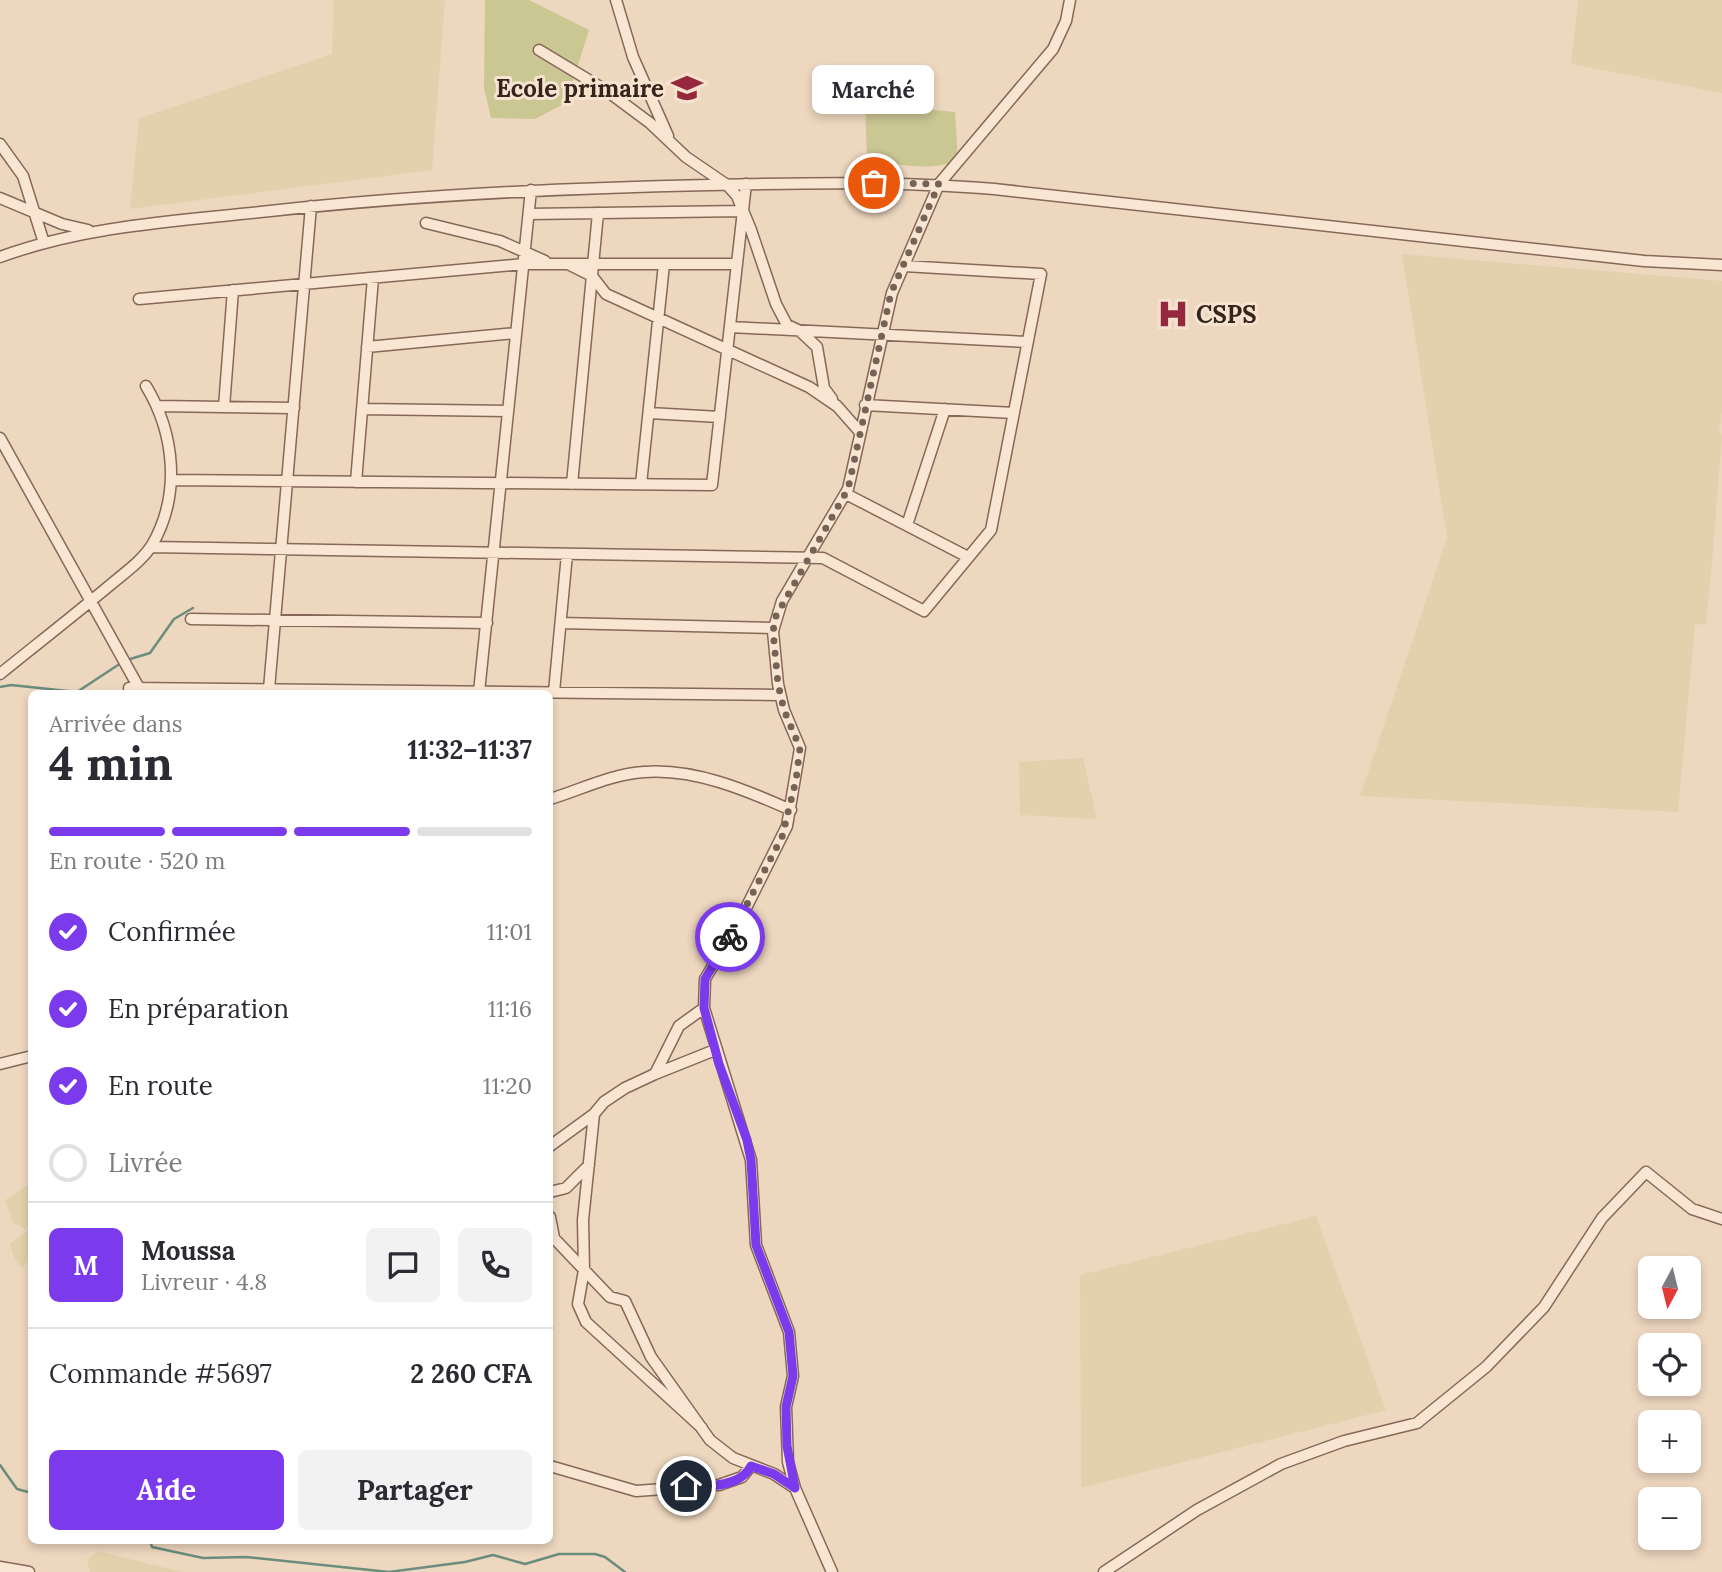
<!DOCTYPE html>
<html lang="fr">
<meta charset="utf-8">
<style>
body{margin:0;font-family:Lora,serif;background:#f2f2f3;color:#2b2b33;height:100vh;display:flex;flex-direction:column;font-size:26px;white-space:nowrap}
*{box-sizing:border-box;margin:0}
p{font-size:23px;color:#7c7c81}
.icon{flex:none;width:38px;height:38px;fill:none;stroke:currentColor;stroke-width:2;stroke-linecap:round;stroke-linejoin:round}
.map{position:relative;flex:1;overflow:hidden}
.side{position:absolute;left:28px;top:690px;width:525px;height:854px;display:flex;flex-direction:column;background:#fff;border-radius:10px;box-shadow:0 4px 10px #0003}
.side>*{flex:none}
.needle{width:46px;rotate:187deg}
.fabs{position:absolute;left:1638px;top:1256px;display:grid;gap:14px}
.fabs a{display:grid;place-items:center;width:63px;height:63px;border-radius:10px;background:#fff;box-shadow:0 4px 10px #0003;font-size:35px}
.pin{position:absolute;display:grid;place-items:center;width:60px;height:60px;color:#fff;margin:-30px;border:4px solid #fff;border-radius:50%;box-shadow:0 2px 7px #0007}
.courier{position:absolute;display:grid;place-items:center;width:70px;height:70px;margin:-35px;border:5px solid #7c3aed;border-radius:50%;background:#fff;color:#222;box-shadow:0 2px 9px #0007}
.bubble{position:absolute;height:49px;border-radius:10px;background:#fff;box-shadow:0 4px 10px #0003;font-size:23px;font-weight:700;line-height:49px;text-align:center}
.overview em{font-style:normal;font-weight:700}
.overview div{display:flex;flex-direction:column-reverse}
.overview{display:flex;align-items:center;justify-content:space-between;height:119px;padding:0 21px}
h1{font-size:46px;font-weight:700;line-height:52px}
.bar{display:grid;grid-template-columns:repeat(4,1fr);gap:10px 7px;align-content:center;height:84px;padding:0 21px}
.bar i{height:9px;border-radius:5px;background:#e1e1e2}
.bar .current{background:#7c3aed}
.bar p{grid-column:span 4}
.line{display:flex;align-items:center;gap:18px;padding:0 21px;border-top:2px solid #e1e1e2}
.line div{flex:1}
.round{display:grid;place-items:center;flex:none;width:74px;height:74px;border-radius:10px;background:#f2f2f3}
ol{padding:0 21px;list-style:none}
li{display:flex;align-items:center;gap:21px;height:77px}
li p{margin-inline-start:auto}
li .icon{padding:7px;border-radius:50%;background:#7c3aed;color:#fff;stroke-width:4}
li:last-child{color:#7c7c81}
li i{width:38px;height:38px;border:4px solid #e1e1e2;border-radius:50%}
.cta{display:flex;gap:14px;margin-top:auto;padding:14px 21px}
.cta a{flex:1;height:80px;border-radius:10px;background:#7c3aed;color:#fff;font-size:28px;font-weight:700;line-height:80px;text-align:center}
.cta a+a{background:#f2f2f3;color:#2b2b33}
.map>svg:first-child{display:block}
.farmland{fill:#e3d0ad}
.green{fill:#cbc793}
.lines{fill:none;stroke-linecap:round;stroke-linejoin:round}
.stream{stroke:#6a8d7e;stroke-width:2.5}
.minor-casing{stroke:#866858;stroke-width:13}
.minor{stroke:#f9e6d2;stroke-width:10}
.done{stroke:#766355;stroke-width:7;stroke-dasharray:0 12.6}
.route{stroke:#7c3aed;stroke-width:9}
.labels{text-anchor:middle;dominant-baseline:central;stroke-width:6;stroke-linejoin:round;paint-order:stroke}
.poi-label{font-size:24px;font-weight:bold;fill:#36241c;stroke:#f5e3cf;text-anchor:end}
</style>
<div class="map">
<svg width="1722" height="1572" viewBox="0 0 1722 1572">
<rect width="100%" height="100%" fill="#eed7bf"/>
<path class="farmland" d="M334 0H445L432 170 130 209 139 118 332 54Z
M1578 0H1722V93L1571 64Z
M1402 254 1722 281V411L1719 431 1722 435 1712 562 1706 625 1695 624 1678 812 1360 796 1447 538Z
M1083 758 1097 819 1020 815 1019 762Z
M31 1183V1223L25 1229 13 1223 5 1200Z
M1316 1216 1386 1410 1081 1488 1080 1275Z
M31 1228V1257L22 1268 14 1258 10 1243Z
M98 1551 182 1572H90L87 1560Z"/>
<path class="green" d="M485 0H529L589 30 566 103 535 119 491 118 484 88Z
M865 103 955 112 958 161C928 171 897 166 867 157Z"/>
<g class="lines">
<path class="stream" d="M127 660 150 653 174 619 193 608
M0 687 11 685 77 692 121 663
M0 1465 17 1489 32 1493
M150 1540 152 1547 203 1558 246 1557 389 1572 465 1562 493 1555 525 1564 559 1554H595L605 1557 625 1572"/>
<defs>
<path id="minor" d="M616 0 633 57 668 136
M539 50 607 91 650 123 686 157 727 185 737 196 751 230 776 304 787 325 800 331 817 347 824 388 832 399
M0 144 23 176 44 243
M0 198 62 224 88 230
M529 214 743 211
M426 223 500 241 545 261
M0 257C87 225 179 221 270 211 417 195 562 188 709 185 804 183 899 181 994 189L1644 261 1722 265
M570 265 592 276 606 294 809 387 837 406 859 431
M139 299 524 264H737
M730 327 1027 342
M367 347 516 333
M865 405 1014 413
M158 406 294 408
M224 407 233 290
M362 409 508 411
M649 413 720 417
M0 438 139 688
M171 480 712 485 746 184
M356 482 373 278
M572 484 598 213
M641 484 664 264
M846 494 968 557
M907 525 945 409
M151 547 823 558 924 611 991 530 1041 274 904 266
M191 619 487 623
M561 623 774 628
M0 674C36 645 73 616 109 586 123 574 142 561 152 545 181 495 175 434 146 386
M129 688 780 695
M269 689 311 206
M479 692 531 190
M554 692 567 554
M550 799C580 790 611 774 644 772 694 768 746 790 791 810
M0 1064 32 1056
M655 1074 715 1050
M550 1146 594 1114
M550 1192 566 1188 589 1165
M550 1217 554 1238
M550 1234 610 1297 625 1301 651 1357 710 1440 733 1458 774 1474 795 1488
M702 1428 586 1322 578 1304 584 1270 583 1220 594 1114 604 1102 625 1088 655 1074 679 1026 704 1008
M550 1466 636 1491 719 1485 742 1477 751 1466
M0 1567 29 1572
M832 1572 795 1488 788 1462 786 1407 793 1376 789 1332 756 1245 751 1160 704 1008 705 979 739 922 787 826 800 748 784 710 778 684 773 631 782 601 848 489 892 293 939 184 1053 49 1066 21 1070 0
M1104 1572 1197 1510 1281 1464 1344 1441 1417 1423 1486 1367 1544 1307 1602 1218 1646 1172 1692 1209 1722 1219"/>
</defs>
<use href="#minor" class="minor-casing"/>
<use href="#minor" class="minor"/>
</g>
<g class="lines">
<path class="done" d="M730 937 782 837 796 780 800 748 784 710 778 684 773 631 776 616 848 489 891 293 939 184 874 183"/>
<path class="route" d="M686 1486C707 1487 741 1487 751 1466L774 1474 795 1488 787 1446 786 1407 793 1376 789 1332 756 1245 751 1160 747 1140 719 1064 704 1008 705 979 730 937"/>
</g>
<defs>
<symbol id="school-bare" viewBox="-9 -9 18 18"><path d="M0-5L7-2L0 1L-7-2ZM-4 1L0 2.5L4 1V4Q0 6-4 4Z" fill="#95283d" stroke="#f5e3cf" stroke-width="2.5" paint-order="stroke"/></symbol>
<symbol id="hospital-bare" viewBox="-9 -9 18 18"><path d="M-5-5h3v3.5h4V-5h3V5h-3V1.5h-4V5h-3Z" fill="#95283d" stroke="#f5e3cf" stroke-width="2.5" paint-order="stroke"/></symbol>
</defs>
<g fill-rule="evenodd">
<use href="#school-bare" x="665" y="66" width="44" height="44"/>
<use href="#hospital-bare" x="1151" y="292" width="44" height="44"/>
</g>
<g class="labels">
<g class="poi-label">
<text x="664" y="88">Ecole primaire</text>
<text x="1196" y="314" text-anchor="start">CSPS</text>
</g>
</g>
</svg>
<div class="fabs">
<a><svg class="needle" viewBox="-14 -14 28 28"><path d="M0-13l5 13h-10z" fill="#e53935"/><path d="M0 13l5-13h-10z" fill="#7c7c81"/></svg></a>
<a><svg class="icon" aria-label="locate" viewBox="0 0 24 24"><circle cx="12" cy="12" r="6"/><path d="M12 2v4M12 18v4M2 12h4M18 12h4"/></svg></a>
<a>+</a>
<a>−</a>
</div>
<div class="pin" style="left:874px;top:183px;background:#ea580c"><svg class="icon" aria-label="bag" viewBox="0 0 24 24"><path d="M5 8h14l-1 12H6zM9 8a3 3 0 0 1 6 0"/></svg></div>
<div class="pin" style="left:686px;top:1486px;background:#1f2937"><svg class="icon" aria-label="home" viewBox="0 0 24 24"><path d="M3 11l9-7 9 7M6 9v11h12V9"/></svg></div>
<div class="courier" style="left:730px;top:937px"><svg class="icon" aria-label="bike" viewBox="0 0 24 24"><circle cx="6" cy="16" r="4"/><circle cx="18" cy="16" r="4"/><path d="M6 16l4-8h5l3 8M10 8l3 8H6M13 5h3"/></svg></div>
<div class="bubble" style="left:812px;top:65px;width:122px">Marché</div>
<section class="side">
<div class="overview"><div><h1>4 min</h1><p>Arrivée dans</p></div><em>11:32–11:37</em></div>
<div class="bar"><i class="current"></i><i class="current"></i><i class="current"></i><i></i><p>En route · 520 m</p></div>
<ol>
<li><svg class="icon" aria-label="check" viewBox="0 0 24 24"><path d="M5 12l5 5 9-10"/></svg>Confirmée<p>11:01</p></li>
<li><svg class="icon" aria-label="check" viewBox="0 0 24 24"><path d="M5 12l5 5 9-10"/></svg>En préparation<p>11:16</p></li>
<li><svg class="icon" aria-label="check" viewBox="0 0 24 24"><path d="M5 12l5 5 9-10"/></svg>En route<p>11:20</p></li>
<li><i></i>Livrée</li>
</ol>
<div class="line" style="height:126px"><b class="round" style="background:#7c3aed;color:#fff">M</b><div><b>Moussa</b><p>Livreur · 4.8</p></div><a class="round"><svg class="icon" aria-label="chat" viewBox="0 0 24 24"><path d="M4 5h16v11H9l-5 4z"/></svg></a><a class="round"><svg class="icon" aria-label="phone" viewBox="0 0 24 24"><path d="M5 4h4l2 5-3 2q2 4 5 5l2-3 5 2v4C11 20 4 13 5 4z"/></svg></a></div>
<div class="line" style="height:91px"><div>Commande #5697</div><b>2 260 CFA</b></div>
<div class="cta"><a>Aide</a><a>Partager</a></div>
</section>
</div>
